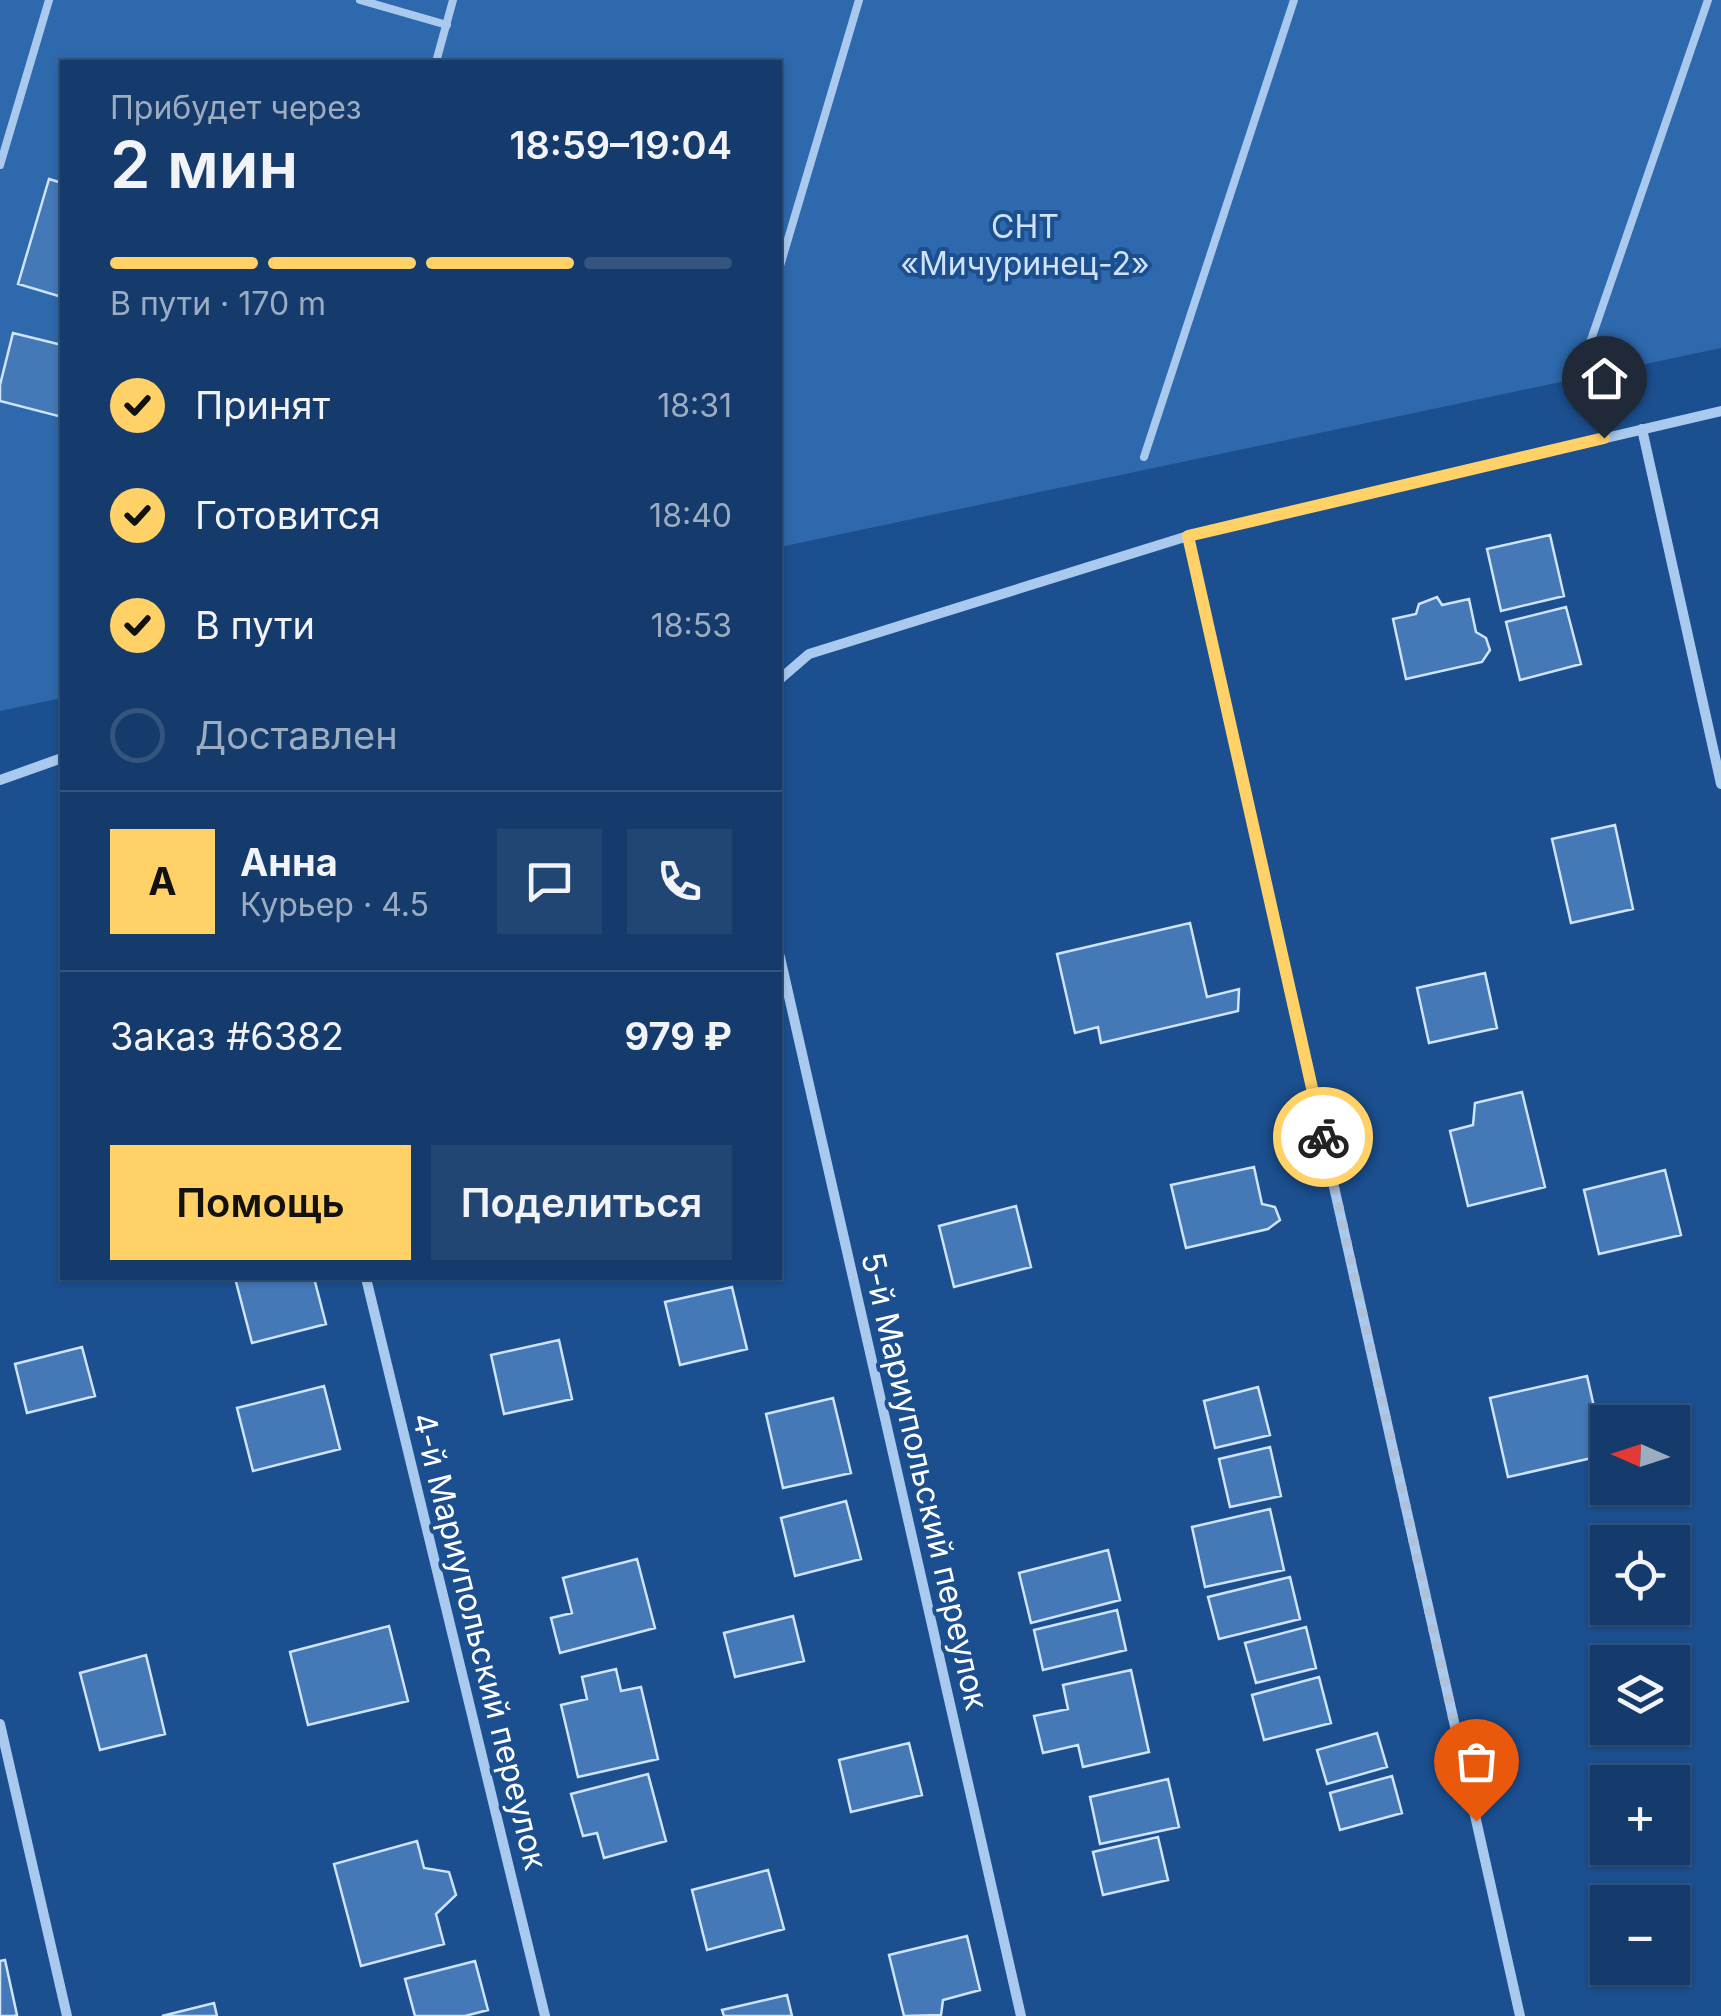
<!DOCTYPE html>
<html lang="ru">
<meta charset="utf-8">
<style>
body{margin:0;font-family:Inter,sans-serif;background:#214673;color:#f1f3f6;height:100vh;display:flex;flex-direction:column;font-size:38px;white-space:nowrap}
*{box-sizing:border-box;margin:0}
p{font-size:32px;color:#9dadc1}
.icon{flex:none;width:55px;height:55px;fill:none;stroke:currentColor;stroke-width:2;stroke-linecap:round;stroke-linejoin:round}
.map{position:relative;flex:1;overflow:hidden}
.sheet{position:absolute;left:60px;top:60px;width:722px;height:1220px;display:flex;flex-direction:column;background:#143b6b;border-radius:0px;box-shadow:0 2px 8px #0004,0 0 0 2px #33557e}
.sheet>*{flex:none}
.needle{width:65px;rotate:273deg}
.tools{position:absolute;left:1590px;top:1405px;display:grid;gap:20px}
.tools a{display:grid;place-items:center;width:100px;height:100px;border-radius:0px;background:#143b6b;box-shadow:0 2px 8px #0004,0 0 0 2px #33557e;font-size:50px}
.pin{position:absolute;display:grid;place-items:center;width:85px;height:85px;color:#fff;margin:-102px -42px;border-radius:50% 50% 50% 0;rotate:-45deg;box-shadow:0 0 10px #0007}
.pin .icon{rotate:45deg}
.courier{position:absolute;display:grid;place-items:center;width:100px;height:100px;margin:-50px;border:8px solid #ffd166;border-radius:50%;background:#fff;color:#222;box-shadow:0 2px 12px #0007}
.summary em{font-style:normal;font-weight:600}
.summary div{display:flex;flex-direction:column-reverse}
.summary{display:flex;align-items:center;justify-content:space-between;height:170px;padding:0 50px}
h1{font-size:65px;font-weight:600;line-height:75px}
.bar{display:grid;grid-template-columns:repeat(4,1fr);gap:15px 10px;align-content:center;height:120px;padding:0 50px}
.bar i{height:12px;border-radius:8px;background:#33557e}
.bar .on{background:#ffd166}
.bar p{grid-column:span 4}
.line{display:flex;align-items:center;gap:25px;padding:0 50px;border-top:2px solid #33557e}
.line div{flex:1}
.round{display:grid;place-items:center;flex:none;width:105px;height:105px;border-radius:0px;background:#214673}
ol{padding:0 50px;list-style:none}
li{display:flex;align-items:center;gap:30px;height:110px}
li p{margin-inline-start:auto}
li .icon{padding:10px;border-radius:50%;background:#ffd166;color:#111;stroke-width:4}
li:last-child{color:#9dadc1}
li i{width:55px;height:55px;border:5px solid #33557e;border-radius:50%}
.cta{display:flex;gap:20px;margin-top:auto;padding:20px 50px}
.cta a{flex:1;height:115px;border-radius:0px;background:#ffd166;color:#111;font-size:40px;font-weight:600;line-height:115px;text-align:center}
.cta a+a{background:#214673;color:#f1f3f6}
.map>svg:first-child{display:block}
.green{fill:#2e69ad}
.building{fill:#4478b7;stroke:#cfe3fa;stroke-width:2.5}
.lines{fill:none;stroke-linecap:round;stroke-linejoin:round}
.service{stroke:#a9c9ee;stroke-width:8}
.minor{stroke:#a9c9ee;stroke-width:10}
.done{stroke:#afc1d8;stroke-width:10;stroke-dasharray:0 18}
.route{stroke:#ffd166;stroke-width:12}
.labels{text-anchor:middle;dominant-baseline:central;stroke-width:8;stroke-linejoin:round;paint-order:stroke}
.park-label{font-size:32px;fill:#cfe3fa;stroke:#1b4f8f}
.street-label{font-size:32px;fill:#fff;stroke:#1b4f8f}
</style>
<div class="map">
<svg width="1721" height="2016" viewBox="0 0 1721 2016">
<rect width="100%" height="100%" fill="#1b4f8f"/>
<path class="green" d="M0 0H1721V348L780 547V62H62V698L0 711Z"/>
<path class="building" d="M49 179 62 183V297L18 284Z
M13 333 62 345V417L0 401V385Z
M1550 535 1564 596 1501 611 1487 549Z
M1437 597 1442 605 1469 599 1476 632 1486 638 1490 650 1482 662 1406 679 1393 619 1416 614 1419 604Z
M1566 607 1581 664 1520 680 1506 622Z
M1615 825 1633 909 1571 923 1552 839Z
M1190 923 1207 997 1239 989 1238 1011 1101 1043 1098 1027 1075 1033 1057 954Z
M1485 973 1497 1028 1429 1043 1417 988Z
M1522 1092 1545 1187 1468 1206 1450 1131 1473 1125 1475 1103Z
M1254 1167 1262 1204 1275 1207 1280 1220 1268 1229 1186 1248 1171 1185Z
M1665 1170 1681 1235 1599 1254 1584 1190Z
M1016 1206 1031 1267 954 1287 939 1226Z
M235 1278H314L326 1324 252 1343Z
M732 1287 747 1349 680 1365 665 1302Z
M559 1340 572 1399 504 1414 491 1355Z
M82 1347 95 1396 27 1413 15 1364Z
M1587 1376 1605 1455 1508 1477 1490 1398Z
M324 1386 340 1449 253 1471 237 1408Z
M1258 1387 1270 1435 1215 1448 1204 1401Z
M833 1398 851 1473 783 1488 766 1414Z
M1270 1447 1281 1496 1230 1507 1219 1459Z
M846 1501 861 1559 795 1576 781 1518Z
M1270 1509 1284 1570 1205 1587 1192 1527Z
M1108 1550 1120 1600 1031 1623 1019 1573Z
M637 1559 655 1628 560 1653 551 1618 572 1613 563 1578Z
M1290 1577 1300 1619 1219 1639 1208 1597Z
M1117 1610 1126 1650 1043 1670 1034 1630Z
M793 1616 804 1661 735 1677 724 1633Z
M389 1626 408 1701 308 1725 290 1652Z
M1306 1627 1316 1668 1256 1683 1245 1643Z
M146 1655 165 1734 100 1750 80 1673Z
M616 1669 621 1691 641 1687 658 1759 578 1777 561 1705 587 1699 582 1677Z
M1131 1670 1149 1752 1083 1767 1078 1745 1043 1753 1034 1716 1068 1709 1063 1685Z
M1319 1677 1331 1723 1264 1740 1252 1695Z
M1377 1733 1387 1767 1327 1784 1317 1750Z
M909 1743 922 1795 851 1812 839 1760Z
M648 1774 666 1841 604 1858 597 1833 583 1836 571 1794Z
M1392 1776 1402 1813 1340 1830 1330 1793Z
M1168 1779 1179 1827 1100 1844 1090 1797Z
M1158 1837 1168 1880 1103 1895 1093 1852Z
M417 1841 424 1868 449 1872 456 1895 436 1914 444 1944 361 1966 334 1864Z
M768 1870 784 1929 707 1950 692 1890Z
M967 1936 980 1990 943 2000 941 2015 904 2016 889 1955Z
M5 1960 17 2015 14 2016H0V1961Z
M475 1961 488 2010 465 2016H415L405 1979Z
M787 1995 792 2016H724L722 2010Z
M214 2003 217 2016H162Z"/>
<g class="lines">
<path class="service" d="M360 0 447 25
M436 62 453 0
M0 165 49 0
M780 266 859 0
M1583 363 1708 0
M1144 457 1294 0"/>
<path class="minor" d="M1642 429 1721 784
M1188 536 1520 2016
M780 679 809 654 1188 536 1721 411
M0 780 62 758
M780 957 1021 2016
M366 1278 545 2016
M0 1724 67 2016"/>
</g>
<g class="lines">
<path class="done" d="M1323 1137 1476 1821"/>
<path class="route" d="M1323 1137 1188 536 1604 438"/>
</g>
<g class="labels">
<g class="park-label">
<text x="1025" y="226">СНТ<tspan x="1025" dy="37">«Мичуринец-2»</tspan></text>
</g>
<g class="street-label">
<text transform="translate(925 1481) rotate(77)">5-й Мариупольский переулок</text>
<text transform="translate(480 1641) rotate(76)">4-й Мариупольский переулок</text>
</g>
</g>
</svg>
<div class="tools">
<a><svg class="needle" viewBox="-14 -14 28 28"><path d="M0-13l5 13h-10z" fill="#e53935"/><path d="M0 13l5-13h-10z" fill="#9dadc1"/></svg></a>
<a><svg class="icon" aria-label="locate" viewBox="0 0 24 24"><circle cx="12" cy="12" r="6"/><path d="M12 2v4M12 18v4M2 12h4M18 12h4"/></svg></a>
<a><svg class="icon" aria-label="layers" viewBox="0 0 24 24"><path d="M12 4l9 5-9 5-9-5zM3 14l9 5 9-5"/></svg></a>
<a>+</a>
<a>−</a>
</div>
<div class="pin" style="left:1476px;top:1821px;background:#ea580c"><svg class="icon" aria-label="bag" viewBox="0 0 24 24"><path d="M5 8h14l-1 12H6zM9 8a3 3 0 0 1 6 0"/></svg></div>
<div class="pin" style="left:1604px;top:438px;background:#1f2937"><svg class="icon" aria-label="home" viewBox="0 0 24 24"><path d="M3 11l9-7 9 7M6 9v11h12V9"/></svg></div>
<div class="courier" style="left:1323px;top:1137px"><svg class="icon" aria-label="bike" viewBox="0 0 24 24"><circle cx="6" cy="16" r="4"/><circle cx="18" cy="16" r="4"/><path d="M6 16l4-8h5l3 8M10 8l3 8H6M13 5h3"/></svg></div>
<section class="sheet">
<div class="summary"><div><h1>2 мин</h1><p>Прибудет через</p></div><em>18:59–19:04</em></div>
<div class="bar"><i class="on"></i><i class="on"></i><i class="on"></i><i></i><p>В пути · 170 m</p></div>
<ol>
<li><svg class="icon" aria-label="check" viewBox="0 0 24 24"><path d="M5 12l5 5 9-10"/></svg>Принят<p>18:31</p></li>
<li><svg class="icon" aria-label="check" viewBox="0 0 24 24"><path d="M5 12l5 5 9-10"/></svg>Готовится<p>18:40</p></li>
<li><svg class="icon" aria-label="check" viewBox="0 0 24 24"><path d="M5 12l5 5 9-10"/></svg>В пути<p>18:53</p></li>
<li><i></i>Доставлен</li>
</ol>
<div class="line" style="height:180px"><b class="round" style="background:#ffd166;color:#111">А</b><div><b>Анна</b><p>Курьер · 4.5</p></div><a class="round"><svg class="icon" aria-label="chat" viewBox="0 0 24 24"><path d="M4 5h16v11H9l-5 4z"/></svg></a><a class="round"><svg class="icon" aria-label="phone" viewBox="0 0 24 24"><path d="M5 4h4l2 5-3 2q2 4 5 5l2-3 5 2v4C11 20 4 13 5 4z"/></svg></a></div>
<div class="line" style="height:130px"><div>Заказ #6382</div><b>979 ₽</b></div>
<div class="cta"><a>Помощь</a><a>Поделиться</a></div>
</section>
</div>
